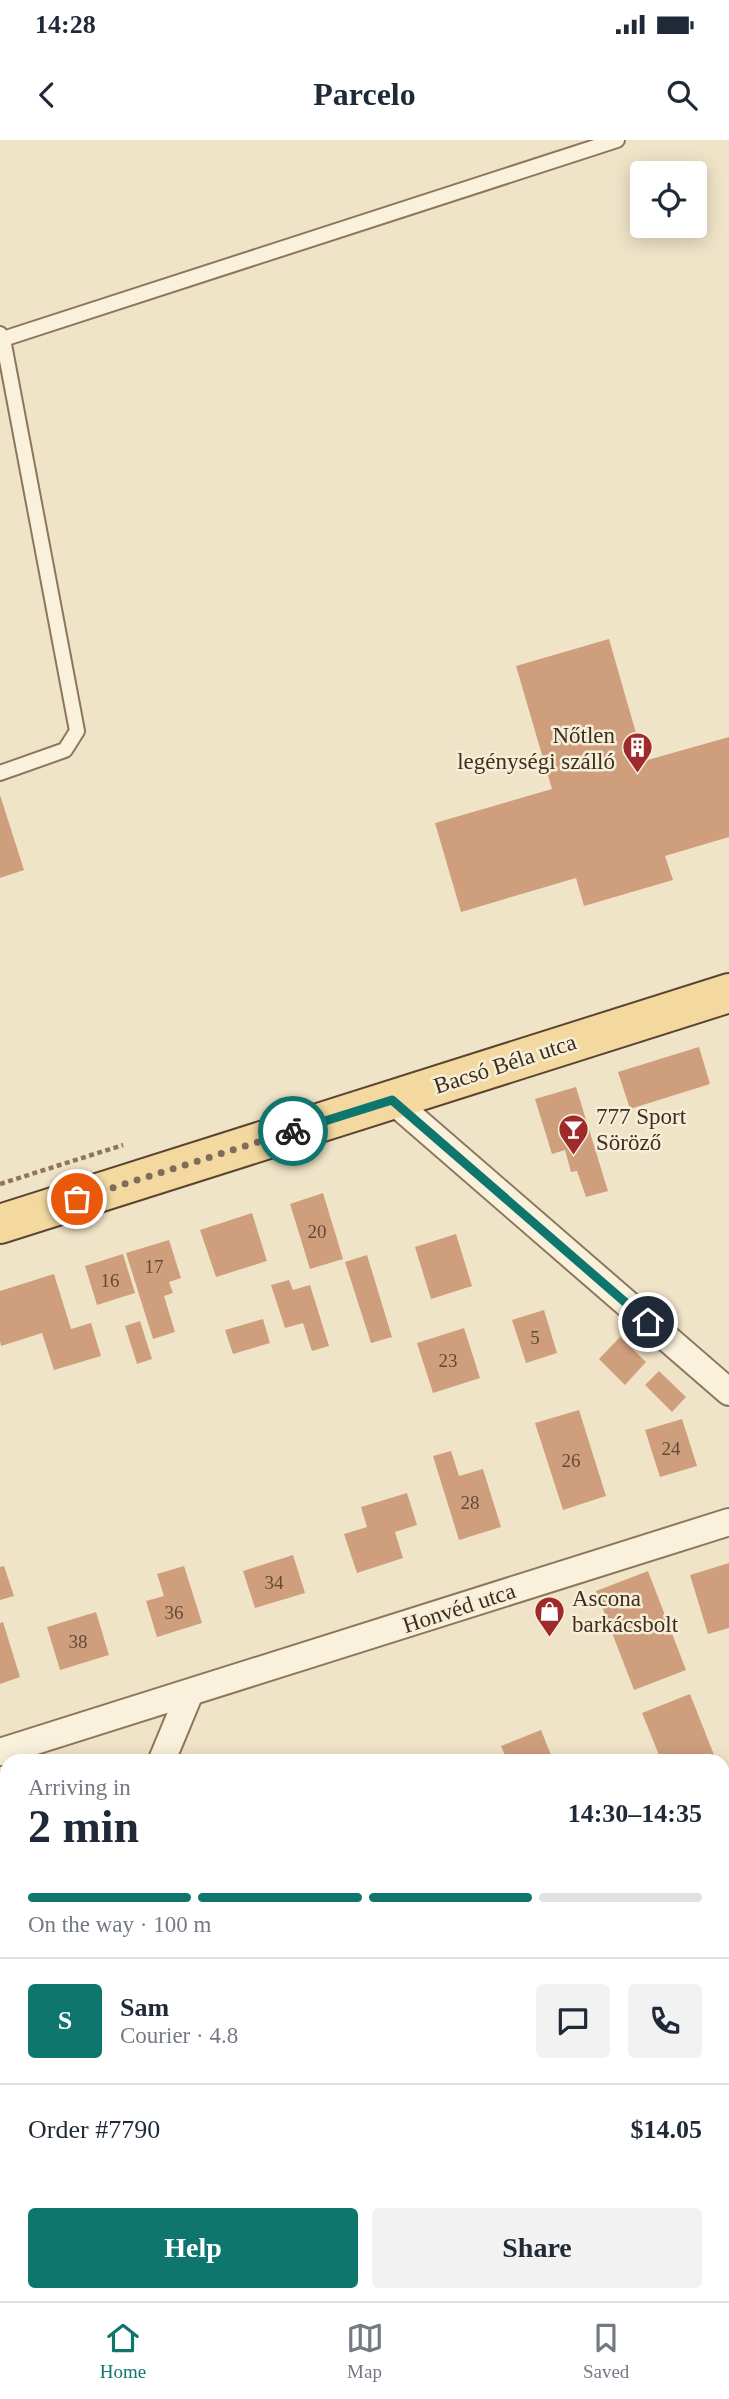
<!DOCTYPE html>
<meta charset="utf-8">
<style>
body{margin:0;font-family:Georgia,serif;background:#f2f2f3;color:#1f2937;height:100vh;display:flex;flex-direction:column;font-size:26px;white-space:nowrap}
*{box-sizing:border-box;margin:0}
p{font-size:23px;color:#747a83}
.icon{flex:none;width:38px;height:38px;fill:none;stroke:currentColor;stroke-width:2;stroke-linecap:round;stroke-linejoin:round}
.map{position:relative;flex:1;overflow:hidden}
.sheet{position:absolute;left:0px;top:1614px;width:730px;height:548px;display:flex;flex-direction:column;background:#fff;border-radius:21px 21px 0 0;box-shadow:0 4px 18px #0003}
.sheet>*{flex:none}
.tools{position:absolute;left:630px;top:21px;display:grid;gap:14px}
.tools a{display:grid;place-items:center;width:77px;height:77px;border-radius:7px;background:#fff;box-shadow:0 4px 18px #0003;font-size:35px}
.pin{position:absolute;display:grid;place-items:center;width:60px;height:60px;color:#fff;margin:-30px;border:4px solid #fff;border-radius:50%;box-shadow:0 2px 7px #0007}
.courier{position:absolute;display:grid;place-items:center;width:70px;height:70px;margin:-35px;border:5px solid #0f766e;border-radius:50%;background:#fff;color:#222;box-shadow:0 2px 9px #0007}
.head em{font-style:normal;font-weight:700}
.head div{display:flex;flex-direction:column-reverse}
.head{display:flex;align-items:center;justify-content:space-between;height:119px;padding:0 28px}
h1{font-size:46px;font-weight:700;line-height:52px}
.bar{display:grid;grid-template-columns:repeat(4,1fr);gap:10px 7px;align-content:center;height:84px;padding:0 28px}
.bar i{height:9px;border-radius:5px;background:#e0e1e3}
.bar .selected{background:#0f766e}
.bar p{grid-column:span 4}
.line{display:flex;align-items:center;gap:18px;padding:0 28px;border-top:2px solid #e0e1e3}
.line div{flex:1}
.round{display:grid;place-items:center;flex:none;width:74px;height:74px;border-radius:7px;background:#f2f2f3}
.action{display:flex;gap:14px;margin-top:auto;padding:14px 28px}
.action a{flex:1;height:80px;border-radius:7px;background:#0f766e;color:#fff;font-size:28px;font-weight:700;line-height:80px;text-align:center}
.action a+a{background:#f2f2f3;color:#1f2937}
.status{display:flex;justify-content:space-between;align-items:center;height:49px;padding:0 35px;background:#fff;direction:ltr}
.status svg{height:19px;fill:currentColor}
header{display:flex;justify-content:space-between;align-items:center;height:91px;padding:0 28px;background:#fff;font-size:32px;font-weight:700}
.tabs{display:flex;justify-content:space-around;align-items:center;height:98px;border-top:2px solid #e0e1e3;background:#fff;font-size:19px;color:#747a83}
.tabs a{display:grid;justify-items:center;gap:4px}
.tabs .selected{color:#0f766e}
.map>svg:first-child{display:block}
.building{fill:#cf9f7d}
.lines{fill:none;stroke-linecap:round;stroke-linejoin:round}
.service-casing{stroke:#8d765c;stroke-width:18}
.minor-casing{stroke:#8d765c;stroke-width:30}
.primary-casing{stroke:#5b4430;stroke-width:42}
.path{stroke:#8d765c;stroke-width:4.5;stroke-dasharray:5 3.5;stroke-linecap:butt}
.service{stroke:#faf1dc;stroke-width:14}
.minor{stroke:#faf1dc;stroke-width:26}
.primary{stroke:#f3d9a0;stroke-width:38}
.rail-casing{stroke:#3d2e20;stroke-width:8}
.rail{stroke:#f7eed8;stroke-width:5;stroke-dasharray:16;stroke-linecap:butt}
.done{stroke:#7c6e5b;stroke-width:7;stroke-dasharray:0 12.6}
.route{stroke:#0f766e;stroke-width:9}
.labels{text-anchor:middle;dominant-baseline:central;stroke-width:5;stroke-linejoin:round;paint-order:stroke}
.number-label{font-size:19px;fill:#624a37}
.poi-label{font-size:23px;fill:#3d2e20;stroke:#f7eed8;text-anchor:start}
.street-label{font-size:23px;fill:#3d2e20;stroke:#f7eed8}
</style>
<div class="status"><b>14:28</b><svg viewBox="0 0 49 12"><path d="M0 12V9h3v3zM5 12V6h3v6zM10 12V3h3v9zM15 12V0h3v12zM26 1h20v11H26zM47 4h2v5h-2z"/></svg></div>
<header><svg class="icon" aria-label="back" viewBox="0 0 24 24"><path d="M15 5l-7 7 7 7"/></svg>Parcelo<svg class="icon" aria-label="search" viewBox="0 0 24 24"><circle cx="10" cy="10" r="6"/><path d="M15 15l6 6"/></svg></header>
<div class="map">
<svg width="729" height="2161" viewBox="0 0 729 2161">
<rect width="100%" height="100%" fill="#f0e4c8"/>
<path class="building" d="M609 499 644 621 729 597V697L665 716 673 740 584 766 576 738 461 772 435 683 552 649 516 526Z
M0 655 24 730 0 738Z
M699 907 710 944 630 969 618 932Z
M576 947 608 1051 586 1057 577 1031 571 1032 565 1010 552 1014 535 959Z
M323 1053 343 1119 310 1129 290 1064Z
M252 1073 267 1121 216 1137 200 1090Z
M456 1094 472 1146 431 1159 415 1107Z
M169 1100 181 1138 169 1142 173 1153 164 1156 175 1192 153 1199 126 1113Z
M123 1114 135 1153 97 1165 85 1126Z
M367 1115 392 1197 371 1203 345 1122Z
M54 1134 71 1189 91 1183 101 1216 54 1230 42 1193 1 1206 0 1201V1151Z
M289 1140 293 1150 310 1145 329 1206 312 1211 303 1183 285 1188 271 1145Z
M544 1170 557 1213 526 1223 512 1180Z
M263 1179 270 1203 233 1214 225 1190Z
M140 1181 152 1219 137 1224 125 1186Z
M464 1188 480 1238 433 1253 417 1203Z
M620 1197 646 1222 625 1245 599 1219Z
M659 1231 686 1257 672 1272 645 1245Z
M579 1270 606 1356 563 1370 535 1283Z
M682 1279 697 1326 660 1337 645 1290Z
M451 1311 459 1336 483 1329 501 1387 459 1400 433 1316Z
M407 1353 417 1385 395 1392 403 1418 357 1433 344 1394 367 1387 361 1367Z
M293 1415 305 1453 255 1468 243 1431Z
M729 1423V1488L708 1494 690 1435Z
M4 1426 14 1456 0 1460V1427Z
M184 1426 202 1483 157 1497 146 1461 164 1456 157 1434Z
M648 1431 686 1530 634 1550 596 1451Z
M96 1472 109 1515 60 1530 47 1487Z
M3 1482 20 1537 0 1544V1483Z
M690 1554 716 1620H661L642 1573Z
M541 1590 553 1620H507L501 1606Z
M723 1698 729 1714V1800L723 1784Z"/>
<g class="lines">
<defs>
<path id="service" d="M0 194 3 199 617 0
M0 200 3 199 77 591 65 610 0 633
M93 2161 117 2154"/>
<path id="minor" d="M392 960 729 1252
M0 1612 729 1382
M162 1620 189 1555
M0 2001 7 1986"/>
<path id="primary" d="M0 1084 729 853"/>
</defs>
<use href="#service" class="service-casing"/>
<use href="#minor" class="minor-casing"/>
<use href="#primary" class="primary-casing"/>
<path class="path" d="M0 1044 123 1005"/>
<use href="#service" class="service"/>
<use href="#minor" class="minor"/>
<use href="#primary" class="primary"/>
<defs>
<path id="rail" d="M723 2103 729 2101
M433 2161 464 2154"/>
</defs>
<use href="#rail" class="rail-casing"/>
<use href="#rail" class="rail"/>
</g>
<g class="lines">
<path class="done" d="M77 1059 293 991"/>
<path class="route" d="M293 991 392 960 648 1182"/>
</g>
<defs>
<symbol id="building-pin" viewBox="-11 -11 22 30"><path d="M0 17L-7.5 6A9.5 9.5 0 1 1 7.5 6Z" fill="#9e2a2b" stroke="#f7eed8"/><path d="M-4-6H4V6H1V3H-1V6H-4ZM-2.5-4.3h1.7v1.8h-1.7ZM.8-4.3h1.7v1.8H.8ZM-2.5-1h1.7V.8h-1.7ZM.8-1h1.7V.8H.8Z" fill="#fff"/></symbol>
<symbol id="bar-pin" viewBox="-11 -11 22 30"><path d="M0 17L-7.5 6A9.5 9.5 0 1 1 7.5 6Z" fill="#9e2a2b" stroke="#f7eed8"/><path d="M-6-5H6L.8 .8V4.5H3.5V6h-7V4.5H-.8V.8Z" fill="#fff"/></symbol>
<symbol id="shop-pin" viewBox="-11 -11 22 30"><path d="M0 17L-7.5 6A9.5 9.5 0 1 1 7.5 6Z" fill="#9e2a2b" stroke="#f7eed8"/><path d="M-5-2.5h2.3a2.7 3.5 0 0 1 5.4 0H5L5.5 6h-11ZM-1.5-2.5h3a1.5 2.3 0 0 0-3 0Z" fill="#fff"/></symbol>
</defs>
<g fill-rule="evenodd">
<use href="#building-pin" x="620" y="590" width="35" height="47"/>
<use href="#bar-pin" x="556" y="972" width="35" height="47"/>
<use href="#shop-pin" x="532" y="1454" width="35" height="47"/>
</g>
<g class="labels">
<g class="number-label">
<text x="317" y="1091">20</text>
<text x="154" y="1126">17</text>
<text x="110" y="1140">16</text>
<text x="535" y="1197">5</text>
<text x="448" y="1220">23</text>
<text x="671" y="1308">24</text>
<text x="571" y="1320">26</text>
<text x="470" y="1362">28</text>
<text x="274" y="1442">34</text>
<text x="174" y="1472">36</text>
<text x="78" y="1501">38</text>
</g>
<g class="poi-label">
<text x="615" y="595" text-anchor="end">Nőtlen<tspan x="615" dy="26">legénységi szálló</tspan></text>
<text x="596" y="976">777 Sport<tspan x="596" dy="26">Söröző</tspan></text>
<text x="572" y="1458">Ascona<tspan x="572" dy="26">barkácsbolt</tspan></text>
</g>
<g class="street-label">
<text transform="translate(505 924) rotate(-18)">Bacsó Béla utca</text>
<text transform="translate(459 1468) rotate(-18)">Honvéd utca</text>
</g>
</g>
</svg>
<div class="tools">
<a><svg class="icon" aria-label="locate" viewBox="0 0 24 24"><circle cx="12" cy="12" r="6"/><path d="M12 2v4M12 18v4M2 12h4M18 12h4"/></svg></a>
</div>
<div class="pin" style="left:77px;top:1059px;background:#ea580c"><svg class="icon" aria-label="bag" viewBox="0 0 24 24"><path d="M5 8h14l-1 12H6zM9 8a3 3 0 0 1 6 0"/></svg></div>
<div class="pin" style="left:648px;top:1182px;background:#1f2937"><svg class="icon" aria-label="home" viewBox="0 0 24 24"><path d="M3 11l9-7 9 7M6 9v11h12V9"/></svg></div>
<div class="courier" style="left:293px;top:991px"><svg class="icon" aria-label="bike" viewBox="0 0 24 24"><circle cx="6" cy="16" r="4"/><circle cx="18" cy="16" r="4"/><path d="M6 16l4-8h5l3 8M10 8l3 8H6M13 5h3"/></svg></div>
<section class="sheet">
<div class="head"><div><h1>2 min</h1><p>Arriving in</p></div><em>14:30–14:35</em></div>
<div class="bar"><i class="selected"></i><i class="selected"></i><i class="selected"></i><i></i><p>On the way · 100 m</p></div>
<div class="line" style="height:126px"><b class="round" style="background:#0f766e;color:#fff">S</b><div><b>Sam</b><p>Courier · 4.8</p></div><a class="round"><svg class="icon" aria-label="chat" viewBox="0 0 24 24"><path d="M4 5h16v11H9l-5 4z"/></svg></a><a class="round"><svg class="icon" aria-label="phone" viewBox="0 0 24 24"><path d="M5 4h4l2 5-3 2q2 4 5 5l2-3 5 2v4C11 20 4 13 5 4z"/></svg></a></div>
<div class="line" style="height:91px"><div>Order #7790</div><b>$14.05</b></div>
<div class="action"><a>Help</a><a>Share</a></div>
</section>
</div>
<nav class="tabs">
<a class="selected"><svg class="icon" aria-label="home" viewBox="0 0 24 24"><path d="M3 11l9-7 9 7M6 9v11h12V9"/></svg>Home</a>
<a><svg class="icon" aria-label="map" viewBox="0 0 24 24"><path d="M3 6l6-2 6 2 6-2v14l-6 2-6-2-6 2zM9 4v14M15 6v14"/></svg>Map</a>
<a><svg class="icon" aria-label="saved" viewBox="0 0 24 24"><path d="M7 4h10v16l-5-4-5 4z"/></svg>Saved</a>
</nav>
